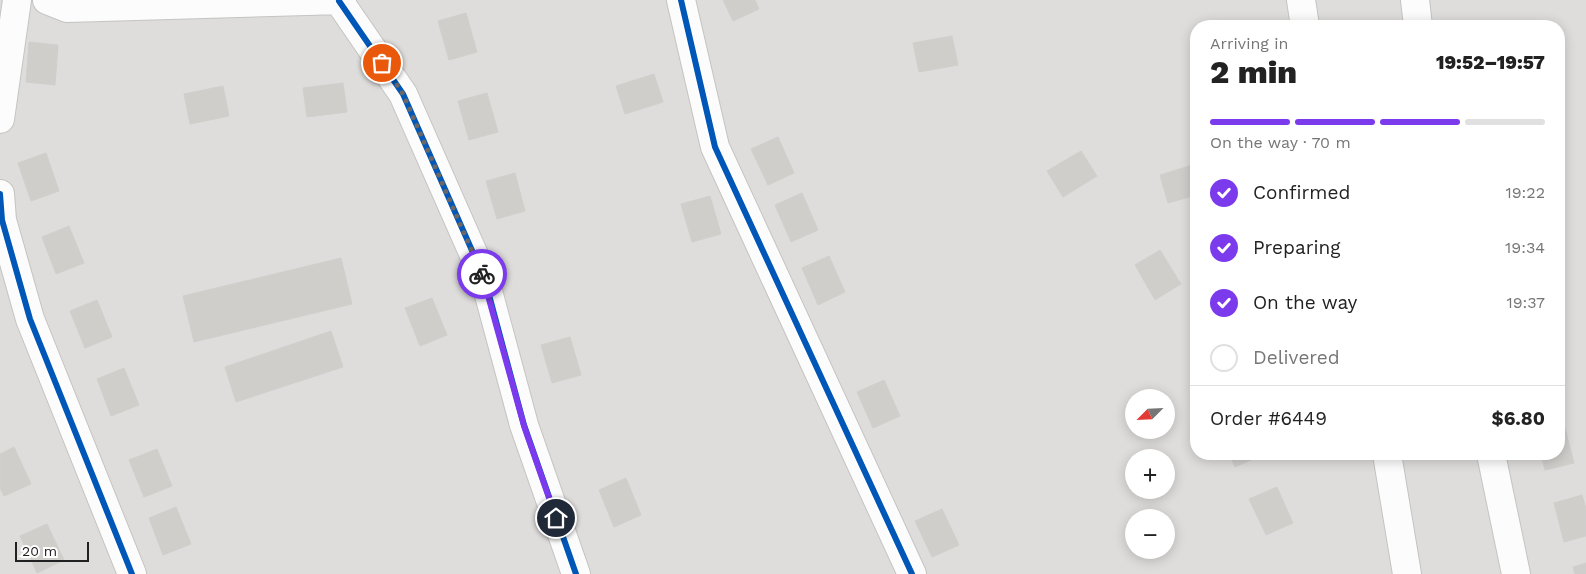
<!DOCTYPE html>
<meta charset="utf-8">
<style>
body{margin:0;font-family:"Work Sans",sans-serif;background:#f2f2f2;color:#222;height:100vh;display:flex;flex-direction:column;font-size:19px;white-space:nowrap}
*{box-sizing:border-box;margin:0}
p{font-size:16px;color:#767676}
.icon{flex:none;width:28px;height:28px;fill:none;stroke:currentColor;stroke-width:2;stroke-linecap:round;stroke-linejoin:round}
.map{position:relative;flex:1;overflow:hidden}
.sheet{position:absolute;left:1190px;top:20px;width:375px;height:440px;display:flex;flex-direction:column;background:#fff;border-radius:20px;box-shadow:0 2px 12px #0003}
.sheet>*{flex:none}
.needle{width:32px;rotate:246deg}
.fabs{position:absolute;left:1125px;top:389px;display:grid;gap:10px}
.fabs a{display:grid;place-items:center;width:50px;height:50px;border-radius:50%;background:#fff;box-shadow:0 2px 12px #0003;font-size:25px}
.scale{position:absolute;left:15px;bottom:12px;width:74px;box-sizing:border-box;padding-left:5px;border:2px solid #212121;border-top:0;font-size:14px;line-height:18px;white-space:nowrap;color:#212121;-webkit-text-stroke:4px #fff;paint-order:stroke}
.pin{position:absolute;display:grid;place-items:center;width:42px;height:42px;color:#fff;margin:-21px;border:2px solid #fff;border-radius:50%;box-shadow:0 1px 5px #0007}
.courier{position:absolute;display:grid;place-items:center;width:50px;height:50px;margin:-25px;border:4px solid #7c3aed;border-radius:50%;background:#fff;color:#222;box-shadow:0 1px 6px #0007}
.overview em{font-style:normal;font-weight:800}
.overview div{display:flex;flex-direction:column-reverse}
.overview{display:flex;align-items:center;justify-content:space-between;height:85px;padding:0 20px}
h1{font-size:32px;font-weight:800;line-height:38px}
.bar{display:grid;grid-template-columns:repeat(4,1fr);gap:8px 5px;align-content:center;height:60px;padding:0 20px}
.bar i{height:6px;border-radius:4px;background:#e0e0e0}
.bar .on{background:#7c3aed}
.bar p{grid-column:span 4}
.line{display:flex;align-items:center;gap:12px;padding:0 20px;border-top:1px solid #e0e0e0}
.line div{flex:1}
ol{padding:0 20px;list-style:none}
li{display:flex;align-items:center;gap:15px;height:55px}
li p{margin-inline-start:auto}
li .icon{padding:5px;border-radius:50%;background:#7c3aed;color:#fff;stroke-width:4}
li:last-child{color:#767676}
li i{width:28px;height:28px;border:2px solid #e0e0e0;border-radius:50%}
.map>svg:first-child{display:block}
.residential{fill:#dedddb;fill-rule:evenodd}
.building{fill:#cfcecb;stroke:#d1cfcc}
.lines{fill:none;stroke-linecap:round;stroke-linejoin:round}
.minor-casing{stroke:#c4c4c2;stroke-width:30}
.minor{stroke:#fcfcfc;stroke-width:28}
.cycleway-casing{stroke:#fff;stroke-width:9}
.cycleway{stroke:#0057b8;stroke-width:6}
.done{stroke:#696867;stroke-width:5;stroke-dasharray:0 9}
.route{stroke:#7c3aed;stroke-width:6}
</style>
<div class="map">
<svg width="1586" height="574" viewBox="0 0 1586 574">
<rect width="100%" height="100%" fill="#eeedea"/>
<path class="residential" d="M0 0H1586V574H0ZM1196 26H1559V454H1196ZM1134 398H1166V430H1134ZM1134 458H1166V490H1134ZM1134 518H1166V550H1134Z"/>
<path class="building" d="M723 0H755L759 9 733 21Z
M466 13 477 52 449 60 438 21Z
M952 36 958 65 919 72 913 43Z
M29 42 58 45 55 85 26 82Z
M654 74 663 102 625 114 616 86Z
M343 83 347 112 307 117 303 88Z
M223 86 229 116 190 124 184 94Z
M487 93 498 132 469 140 458 101Z
M778 137 794 173 768 185 751 149Z
M1081 151 1097 176 1063 197 1047 171Z
M46 153 59 191 31 201 18 163Z
M1196 164V195L1168 203 1160 175Z
M515 173 525 211 497 219 486 181Z
M802 193 818 230 791 242 775 205Z
M710 196 721 234 692 242 681 204Z
M69 226 84 263 56 274 42 237Z
M1160 250 1181 284 1155 300 1135 265Z
M829 256 845 292 818 305 802 268Z
M341 258 352 304 194 342 183 296Z
M432 298 447 335 420 346 405 308Z
M97 300 112 337 85 348 70 311Z
M331 331 343 367 236 402 225 367Z
M570 337 581 375 552 383 541 345Z
M1559 355H1561L1560 385H1559Z
M124 368 139 405 111 416 97 379Z
M884 380 900 416 873 428 857 392Z
M1564 424 1574 463 1545 470 1541 454H1559V425Z
M14 447 31 484 4 496 0 488V454Z
M157 449 172 486 144 497 129 460Z
M1229 454H1262V455L1235 467Z
M626 478 641 515 614 527 599 490Z
M1277 487 1293 523 1266 535 1249 499Z
M1582 495 1586 509V536L1564 542 1554 503Z
M176 507 191 544 163 555 149 518Z
M942 509 959 545 932 557 915 521Z
M47 524 64 560 37 573 20 536Z
M1586 563V574H1575L1573 567Z"/>
<g class="lines">
<defs>
<path id="minor" d="M47 0 67 8 342 0
M681 0 715 147 912 574
M1301 0 1305 26
M1415 0 1418 26
M339 1 403 94 485 280 524 425 576 574
M0 119 17 0
M0 194 2 220 30 319 132 574
M1387 454 1407 574
M1491 454 1516 574"/>
</defs>
<use href="#minor" class="minor-casing"/>
<use href="#minor" class="minor"/>
<defs>
<path id="cycleway" d="M681 0 715 147 912 574
M339 1 403 94 485 280 524 425 576 574
M0 194 2 220 30 319 132 574"/>
</defs>
<use href="#cycleway" class="cycleway-casing"/>
<use href="#cycleway" class="cycleway"/>
</g>
<g class="lines">
<path class="done" d="M382 63 403 94 482 274"/>
<path class="route" d="M482 274 524 426 556 518"/>
</g>
</svg>
<div class="fabs">
<a><svg class="needle" viewBox="-14 -14 28 28"><path d="M0-13l5 13h-10z" fill="#e53935"/><path d="M0 13l5-13h-10z" fill="#767676"/></svg></a>
<a>+</a>
<a>−</a>
</div>
<div class="scale">20 m</div>
<div class="pin" style="left:382px;top:63px;background:#ea580c"><svg class="icon" aria-label="bag" viewBox="0 0 24 24"><path d="M5 8h14l-1 12H6zM9 8a3 3 0 0 1 6 0"/></svg></div>
<div class="pin" style="left:556px;top:518px;background:#1f2937"><svg class="icon" aria-label="home" viewBox="0 0 24 24"><path d="M3 11l9-7 9 7M6 9v11h12V9"/></svg></div>
<div class="courier" style="left:482px;top:274px"><svg class="icon" aria-label="bike" viewBox="0 0 24 24"><circle cx="6" cy="16" r="4"/><circle cx="18" cy="16" r="4"/><path d="M6 16l4-8h5l3 8M10 8l3 8H6M13 5h3"/></svg></div>
<section class="sheet">
<div class="overview"><div><h1>2 min</h1><p>Arriving in</p></div><em>19:52–19:57</em></div>
<div class="bar"><i class="on"></i><i class="on"></i><i class="on"></i><i></i><p>On the way · 70 m</p></div>
<ol>
<li><svg class="icon" aria-label="check" viewBox="0 0 24 24"><path d="M5 12l5 5 9-10"/></svg>Confirmed<p>19:22</p></li>
<li><svg class="icon" aria-label="check" viewBox="0 0 24 24"><path d="M5 12l5 5 9-10"/></svg>Preparing<p>19:34</p></li>
<li><svg class="icon" aria-label="check" viewBox="0 0 24 24"><path d="M5 12l5 5 9-10"/></svg>On the way<p>19:37</p></li>
<li><i></i>Delivered</li>
</ol>
<div class="line" style="height:65px"><div>Order #6449</div><b>$6.80</b></div>
</section>
</div>
